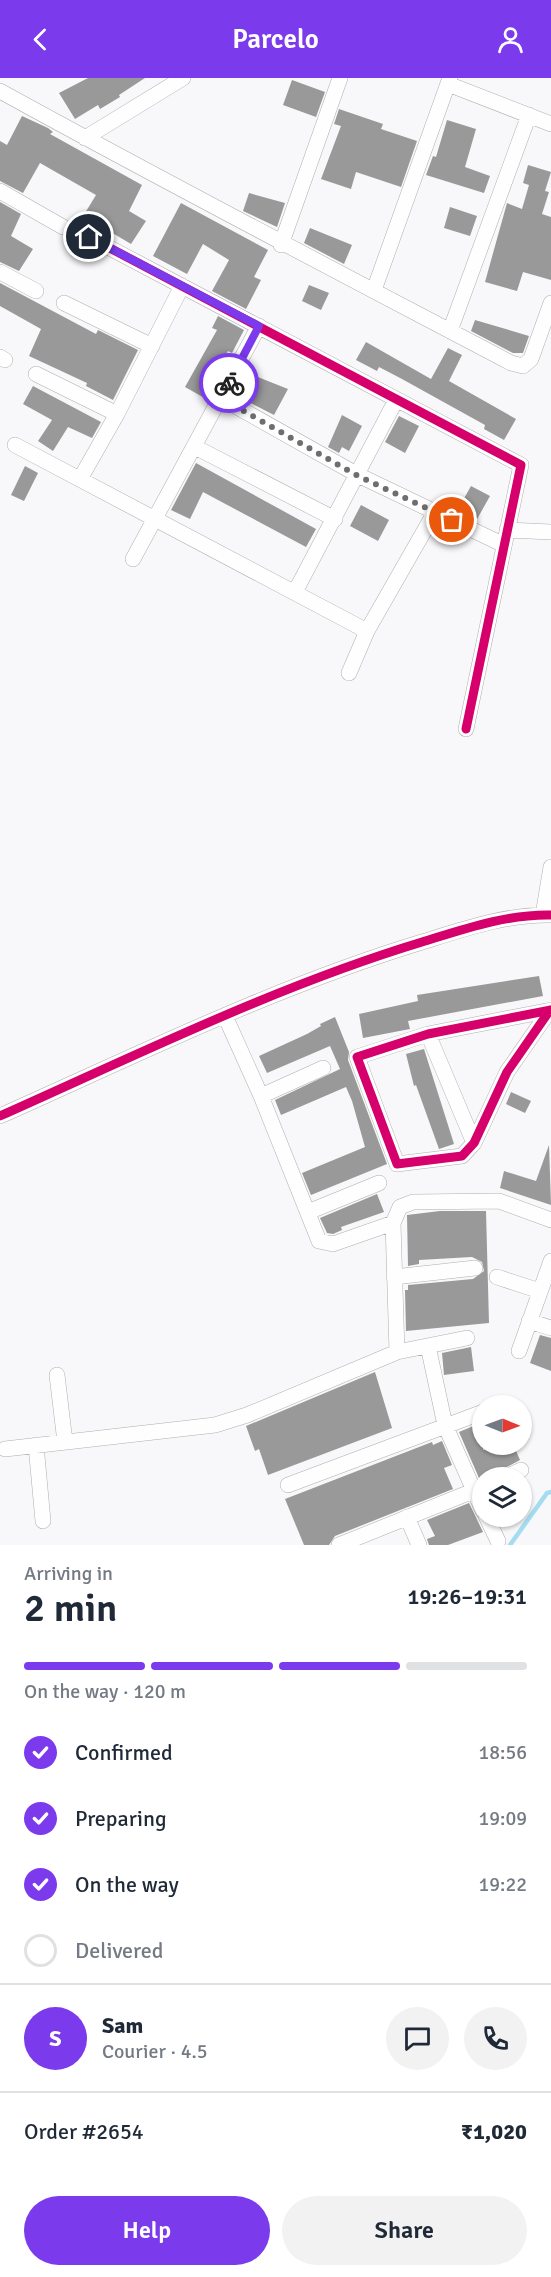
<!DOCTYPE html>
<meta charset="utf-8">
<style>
body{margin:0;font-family:Signika,sans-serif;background:#f2f2f3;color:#1f2937;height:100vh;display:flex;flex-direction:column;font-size:22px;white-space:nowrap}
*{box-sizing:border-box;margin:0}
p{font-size:20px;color:#747a83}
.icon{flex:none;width:33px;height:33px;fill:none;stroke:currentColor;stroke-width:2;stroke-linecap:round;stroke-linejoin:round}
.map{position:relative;height:1467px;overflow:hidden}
.side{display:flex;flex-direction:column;background:#fff;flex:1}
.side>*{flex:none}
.needle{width:39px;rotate:91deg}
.tools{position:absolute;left:472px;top:1317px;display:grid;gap:12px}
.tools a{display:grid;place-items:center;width:60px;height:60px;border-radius:50%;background:#fff;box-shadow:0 2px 4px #0004;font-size:30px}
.pin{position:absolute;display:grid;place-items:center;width:51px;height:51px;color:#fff;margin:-26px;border:3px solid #fff;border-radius:50%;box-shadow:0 2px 6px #0007}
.courier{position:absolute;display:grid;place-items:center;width:60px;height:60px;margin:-30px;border:4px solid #7c3aed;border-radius:50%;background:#fff;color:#222;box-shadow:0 2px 8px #0007}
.head em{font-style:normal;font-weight:600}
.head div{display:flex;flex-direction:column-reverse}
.head{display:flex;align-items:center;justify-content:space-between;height:102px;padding:0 24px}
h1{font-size:39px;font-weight:600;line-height:45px}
.bar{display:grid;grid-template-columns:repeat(4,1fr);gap:9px 6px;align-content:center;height:72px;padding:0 24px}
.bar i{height:8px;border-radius:4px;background:#e0e1e3}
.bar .on{background:#7c3aed}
.bar p{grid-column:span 4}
.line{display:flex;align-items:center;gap:15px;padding:0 24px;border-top:2px solid #e0e1e3}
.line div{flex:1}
.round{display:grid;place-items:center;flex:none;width:63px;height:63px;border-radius:32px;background:#f2f2f3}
ol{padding:0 24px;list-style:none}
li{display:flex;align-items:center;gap:18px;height:66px}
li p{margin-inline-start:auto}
li .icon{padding:6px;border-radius:50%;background:#7c3aed;color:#fff;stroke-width:4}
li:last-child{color:#747a83}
li i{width:33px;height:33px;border:3px solid #e0e1e3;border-radius:50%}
.button{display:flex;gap:12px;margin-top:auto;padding:12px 24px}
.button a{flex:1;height:69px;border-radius:36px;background:#7c3aed;color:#fff;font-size:24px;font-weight:600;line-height:69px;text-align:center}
.button a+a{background:#f2f2f3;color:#1f2937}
header{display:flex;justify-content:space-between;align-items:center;height:78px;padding:0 24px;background:#7c3aed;color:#fff;font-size:27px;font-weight:600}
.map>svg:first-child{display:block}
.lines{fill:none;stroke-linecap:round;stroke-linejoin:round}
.stream{stroke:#a4dcf0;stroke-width:4.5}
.building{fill:#999}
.minor-casing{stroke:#afafb1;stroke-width:16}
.minor{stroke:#fefefe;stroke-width:15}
.cycleway-casing{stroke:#fff;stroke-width:13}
.cycleway{stroke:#d6006c;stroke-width:9}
.done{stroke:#6e6e70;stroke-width:6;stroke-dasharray:0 10.8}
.route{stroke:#7c3aed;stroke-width:8}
</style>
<header><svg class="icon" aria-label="back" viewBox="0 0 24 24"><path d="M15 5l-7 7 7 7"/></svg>Parcelo<svg class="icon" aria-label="person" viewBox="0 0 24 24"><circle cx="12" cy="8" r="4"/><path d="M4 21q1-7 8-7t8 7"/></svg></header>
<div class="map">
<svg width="551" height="1467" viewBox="0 0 551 1467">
<rect width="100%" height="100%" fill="#f8f8fa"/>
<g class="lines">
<path class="stream" d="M510 1467 547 1415 551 1414"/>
</g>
<path class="building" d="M88 0H145L119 17 120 19 100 31 98 27 75 41 59 15Z
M292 2 325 14 316 39 283 27Z
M339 31 383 46 381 51 417 63 401 109 356 94 351 111 321 101 341 48 334 46Z
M22 38 48 50 53 54 50 56 142 107 129 133 146 143 131 166 99 147 97 150 82 140 96 117 40 85 23 115 0 103V63L7 67Z
M447 42 476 51 465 89 490 98 484 115 426 97 433 78 436 79Z
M528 87 551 94 545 113 549 114 542 136 551 139V202L523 194 517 213 485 204 507 125 522 131 529 107 523 105Z
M249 115 285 125 277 149 243 133Z
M0 124 21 136 11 158 33 171 19 193 0 184Z
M181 125 268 172 254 199 261 202 246 231 212 213 229 182 203 166 187 196 153 178Z
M450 129 477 138 470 158 444 150Z
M310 150 352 167 344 186 304 165Z
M0 205 96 256 98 252 138 272 113 322 86 308 87 305 29 278 41 251 0 228Z
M309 207 329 215 321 232 302 223Z
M218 238 244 252 232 275 228 273 213 301 218 304 208 322 185 309 217 252 212 250Z
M475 242 529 258 523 275H513L471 253Z
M366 264 431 301 448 270 462 277 449 303 516 341 504 362 484 351 485 347 402 301 379 289 377 293 356 282Z
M245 294 288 311 274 337 233 316Z
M33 308 101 344 92 360 68 349 53 373 38 363 52 342 23 326Z
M342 337 362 348 349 373 342 369 339 375 328 369Z
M399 338 419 348 405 375 385 364Z
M196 385 316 451 306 469 203 414 190 441 171 432Z
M25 388 38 395 24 423 11 417Z
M471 408 490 418 476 443 457 433Z
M361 427 389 442 378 463 350 448Z
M539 898 543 918 408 943 410 951 363 960 359 936 418 923 417 917Z
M335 939 349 974 348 982 387 1086 311 1117 302 1095 365 1069 352 1023 346 1009 281 1037 275 1022 340 991 330 968 267 995 259 978 307 956 321 948 320 946Z
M424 971 454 1066 439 1071 416 1007 414 1008 406 976Z
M511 1014 531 1023 525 1035 506 1026Z
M549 1067 551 1127 500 1110 504 1093 536 1103Z
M377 1116 384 1134 341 1149 342 1152 333 1156 327 1155 320 1140Z
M440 1133H486L489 1245 406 1253 405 1212H408V1207L473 1201 484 1193 482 1184 472 1179 419 1182V1186L408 1188 407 1137Z
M540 1257 551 1260V1293L530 1285Z
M471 1269 474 1293 444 1297 442 1275Z
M375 1294 392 1350 268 1397 259 1371 255 1373 246 1348Z
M483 1344V1372L496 1366H513L520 1382 490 1398 479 1400 459 1354Z
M442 1363 452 1387 444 1390 453 1411 335 1458 329 1467H304L285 1421 432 1364 433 1367Z
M469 1425 483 1454 448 1467H429L427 1461 435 1458 427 1442Z"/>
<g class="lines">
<defs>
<path id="minor" d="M448 6 551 46
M0 13C169 106 340 195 511 285L523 288 531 281 551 225
M85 60 183 0
M0 113 63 149
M89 159 521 387 466 651
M281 167 340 0
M0 194 36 213
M374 212 450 0
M64 225 152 268
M450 253 529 37
M0 279 5 282
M36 296 117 336
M221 320 358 397 504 467
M15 367 367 553
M195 369 335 441
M80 401 117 336 182 208
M507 452 551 454
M133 481 259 248
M295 514 396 322
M349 595 367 553 435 434
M543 837 551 789
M550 932 507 994 474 1065 462 1078 397 1086 357 979 428 956 551 932
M225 938 261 1018 319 1163 333 1166 393 1145 397 1274
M428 956 474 1065
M261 1018 323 990
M0 1038C139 976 277 908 422 864 464 851 507 836 551 837
M308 1134 379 1105
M393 1145 400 1129 413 1124 499 1123 551 1142
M394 1199 475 1190
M497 1199 540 1213
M529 1243 551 1250
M428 1268 445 1347 483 1433
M519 1273 551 1183
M57 1297 65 1364
M36 1367 43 1443
M5 1371 215 1347 247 1337 397 1274 467 1260
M504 1400 521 1392
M288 1407 483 1334
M486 1438 498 1463
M407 1439 419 1467
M339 1467 483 1409"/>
</defs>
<use href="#minor" class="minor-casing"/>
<use href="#minor" class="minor"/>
<defs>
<path id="cycleway" d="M89 159 521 387 466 651
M550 932 507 994 474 1065 462 1078 397 1086 357 979 428 956 551 932
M0 1038C139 976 277 908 422 864 464 851 507 836 551 837"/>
</defs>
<use href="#cycleway" class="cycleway-casing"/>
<use href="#cycleway" class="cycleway"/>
</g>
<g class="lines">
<path class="done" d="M229 305 221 320 358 398 452 442"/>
<path class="route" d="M89 159 259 248 229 305"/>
</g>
</svg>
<div class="tools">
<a><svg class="needle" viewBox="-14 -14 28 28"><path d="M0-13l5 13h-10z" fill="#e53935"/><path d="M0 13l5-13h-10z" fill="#747a83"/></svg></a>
<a><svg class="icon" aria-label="layers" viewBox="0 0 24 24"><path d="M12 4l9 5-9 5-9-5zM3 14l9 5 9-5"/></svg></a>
</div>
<div class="pin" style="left:452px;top:442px;background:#ea580c"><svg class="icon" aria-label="bag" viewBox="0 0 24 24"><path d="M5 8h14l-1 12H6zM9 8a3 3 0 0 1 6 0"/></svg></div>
<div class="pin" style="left:89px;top:159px;background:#1f2937"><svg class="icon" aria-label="home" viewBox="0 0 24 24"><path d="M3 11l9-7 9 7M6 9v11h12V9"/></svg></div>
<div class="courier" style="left:229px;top:305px"><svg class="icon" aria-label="bike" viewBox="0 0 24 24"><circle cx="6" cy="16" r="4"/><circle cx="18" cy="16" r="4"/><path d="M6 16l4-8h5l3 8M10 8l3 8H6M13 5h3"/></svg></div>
</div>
<section class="side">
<div class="head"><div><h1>2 min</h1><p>Arriving in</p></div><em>19:26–19:31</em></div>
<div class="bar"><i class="on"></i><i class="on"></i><i class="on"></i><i></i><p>On the way · 120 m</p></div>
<ol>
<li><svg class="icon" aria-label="check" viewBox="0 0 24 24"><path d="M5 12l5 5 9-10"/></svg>Confirmed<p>18:56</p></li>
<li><svg class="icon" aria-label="check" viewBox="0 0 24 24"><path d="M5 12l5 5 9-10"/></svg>Preparing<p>19:09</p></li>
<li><svg class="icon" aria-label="check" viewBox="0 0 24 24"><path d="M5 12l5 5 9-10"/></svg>On the way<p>19:22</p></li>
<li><i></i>Delivered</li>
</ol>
<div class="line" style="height:108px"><b class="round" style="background:#7c3aed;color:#fff">S</b><div><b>Sam</b><p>Courier · 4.5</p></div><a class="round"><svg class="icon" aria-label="chat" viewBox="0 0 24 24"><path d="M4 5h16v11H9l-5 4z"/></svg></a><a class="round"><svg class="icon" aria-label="phone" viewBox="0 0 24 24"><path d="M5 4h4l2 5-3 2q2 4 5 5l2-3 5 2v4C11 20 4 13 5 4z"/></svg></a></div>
<div class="line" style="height:78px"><div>Order #2654</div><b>₹1,020</b></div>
<div class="button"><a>Help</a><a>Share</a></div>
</section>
